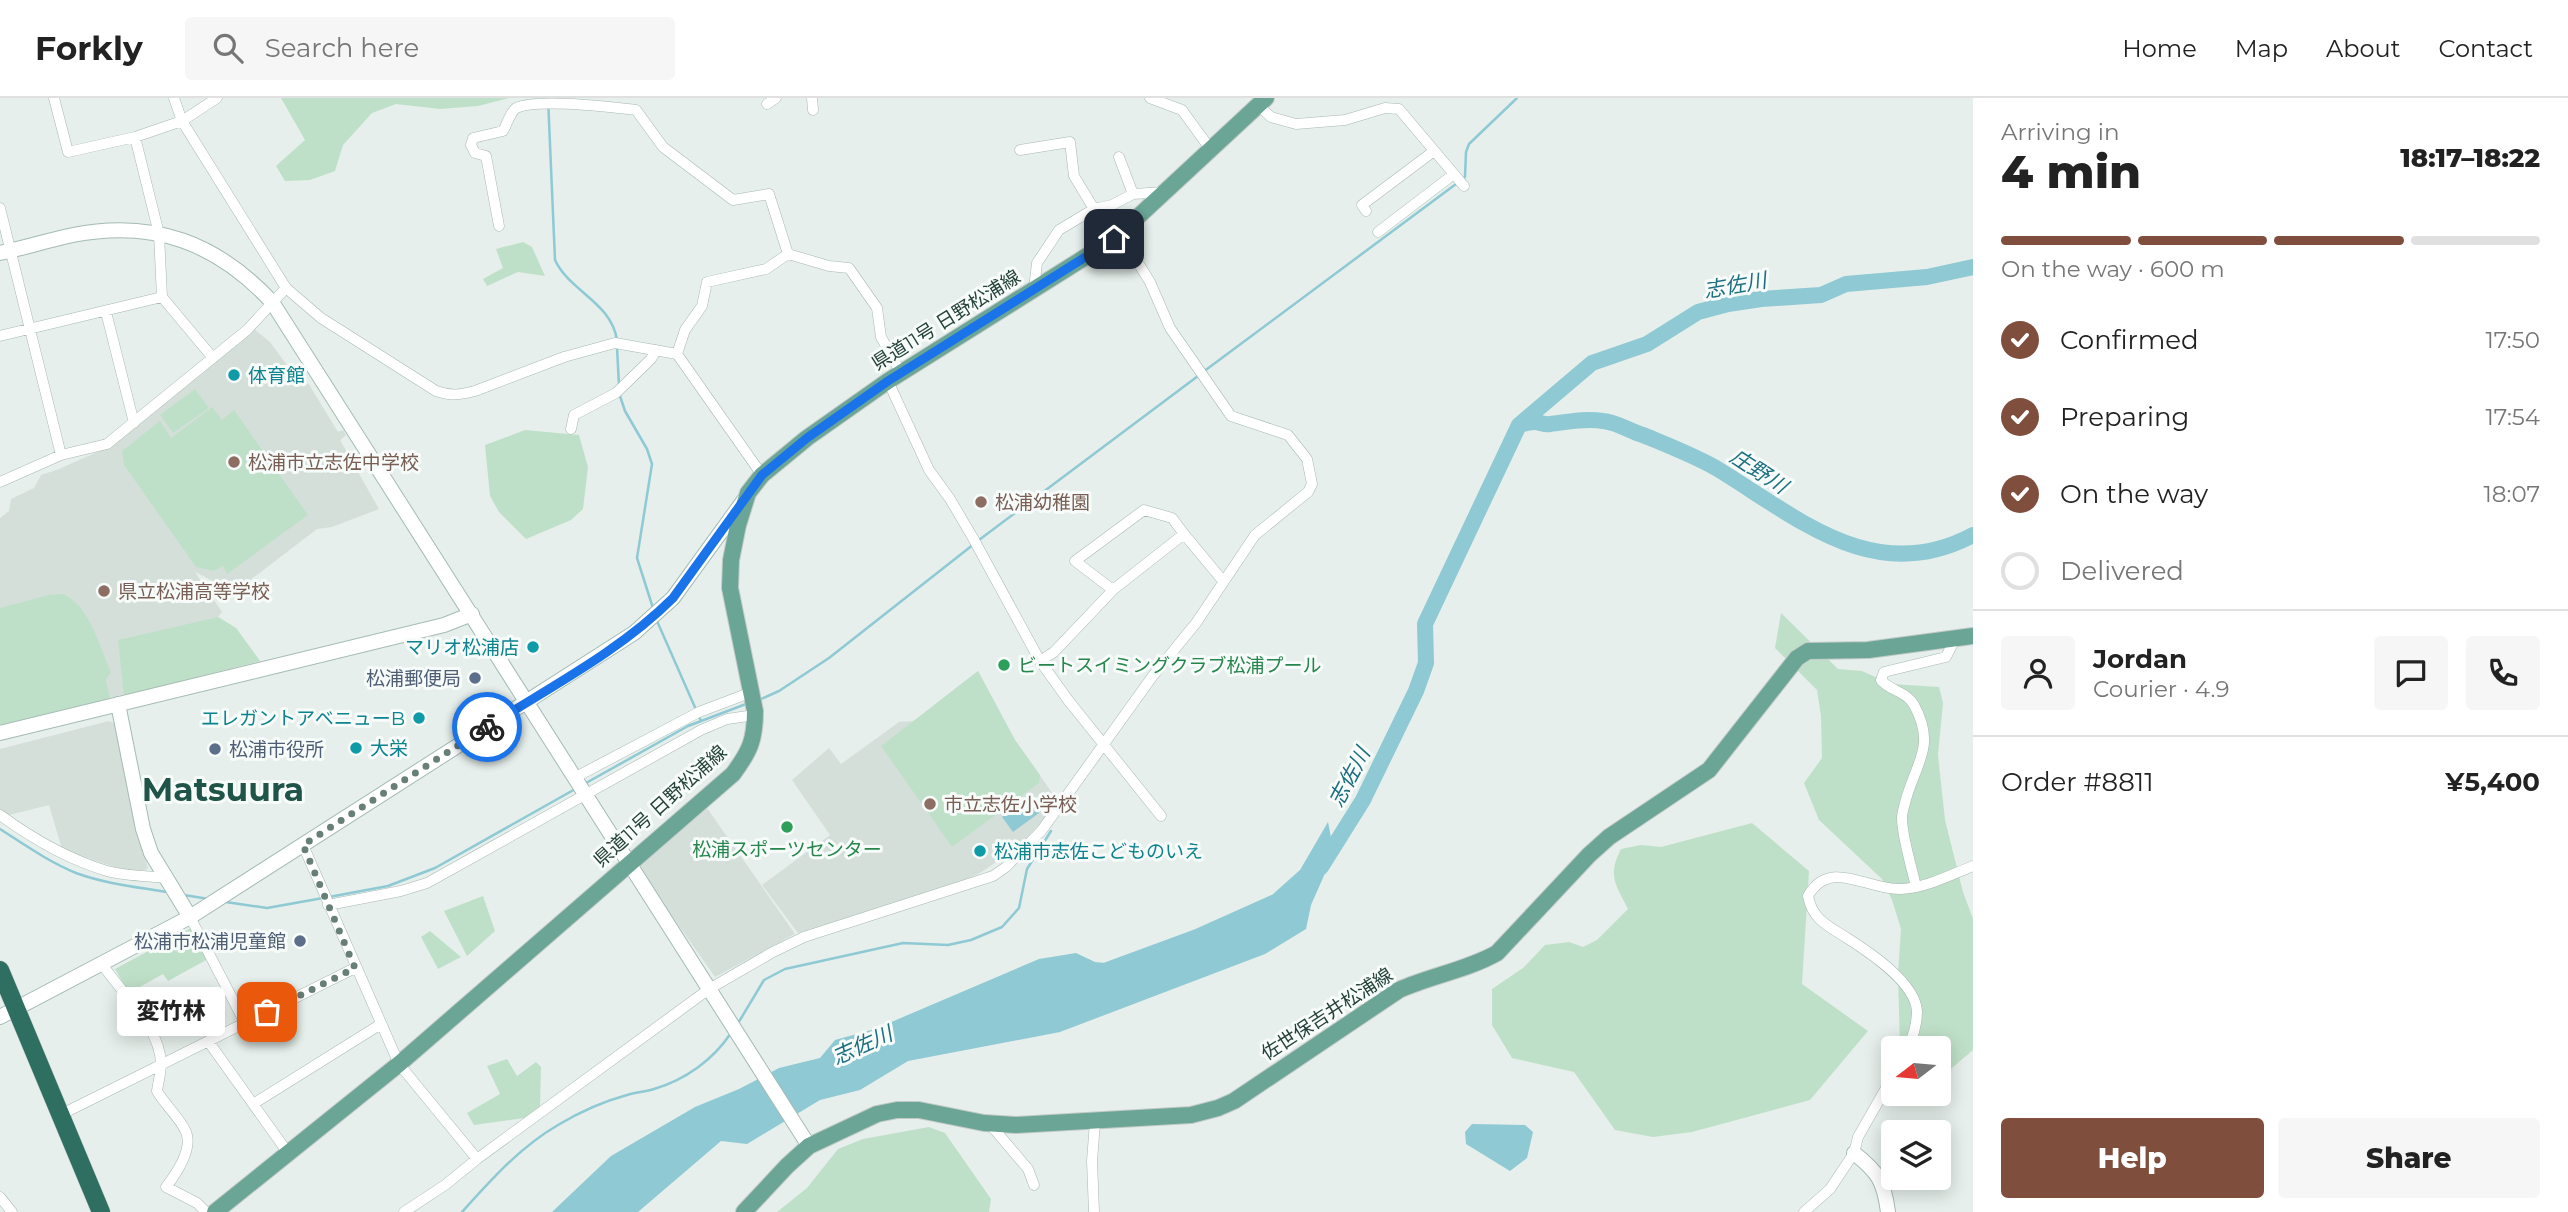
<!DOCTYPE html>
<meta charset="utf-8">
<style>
body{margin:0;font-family:Montserrat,"Noto Sans JP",sans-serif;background:#f6f6f6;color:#222;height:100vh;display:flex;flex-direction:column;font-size:26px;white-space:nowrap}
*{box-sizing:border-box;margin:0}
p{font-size:23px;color:#767676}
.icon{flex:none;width:38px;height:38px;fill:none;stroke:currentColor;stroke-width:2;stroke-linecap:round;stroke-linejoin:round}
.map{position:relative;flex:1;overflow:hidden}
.panel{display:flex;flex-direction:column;background:#fff;width:595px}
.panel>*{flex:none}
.needle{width:46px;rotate:254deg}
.controls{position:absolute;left:1881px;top:938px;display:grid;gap:14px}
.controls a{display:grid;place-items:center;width:70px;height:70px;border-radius:7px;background:#fff;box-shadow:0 4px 18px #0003;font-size:35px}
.pin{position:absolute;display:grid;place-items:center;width:60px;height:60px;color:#fff;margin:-30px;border-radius:14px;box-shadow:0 4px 10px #0006}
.courier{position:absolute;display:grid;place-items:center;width:70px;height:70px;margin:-35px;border:5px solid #1a73e8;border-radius:50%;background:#fff;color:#222;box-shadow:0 2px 9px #0007}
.bubble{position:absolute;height:49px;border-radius:7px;background:#fff;box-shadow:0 4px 18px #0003;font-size:23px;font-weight:800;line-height:49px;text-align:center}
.head em{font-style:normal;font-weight:800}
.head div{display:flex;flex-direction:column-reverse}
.head{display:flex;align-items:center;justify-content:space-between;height:119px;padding:0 28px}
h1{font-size:46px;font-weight:800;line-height:52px}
.bar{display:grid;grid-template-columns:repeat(4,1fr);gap:10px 7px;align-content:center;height:84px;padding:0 28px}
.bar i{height:9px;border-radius:5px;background:#e0e0e0}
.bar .on{background:#804e3d}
.bar p{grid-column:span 4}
.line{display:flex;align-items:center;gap:18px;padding:0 28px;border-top:2px solid #e0e0e0}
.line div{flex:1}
.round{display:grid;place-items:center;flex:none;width:74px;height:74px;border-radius:7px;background:#f6f6f6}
ol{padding:0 28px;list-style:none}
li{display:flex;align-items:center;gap:21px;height:77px}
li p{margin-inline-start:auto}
li .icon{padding:7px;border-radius:50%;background:#804e3d;color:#fff;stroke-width:4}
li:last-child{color:#767676}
li i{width:38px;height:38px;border:4px solid #e0e0e0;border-radius:50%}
.primary-button{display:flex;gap:14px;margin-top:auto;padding:14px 28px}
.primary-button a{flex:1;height:80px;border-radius:7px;background:#804e3d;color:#fff;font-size:28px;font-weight:800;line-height:80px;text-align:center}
.primary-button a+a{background:#f6f6f6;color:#222}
header{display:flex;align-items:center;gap:42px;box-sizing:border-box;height:98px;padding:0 35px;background:#fff;border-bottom:2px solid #e0e0e0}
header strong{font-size:33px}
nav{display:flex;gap:38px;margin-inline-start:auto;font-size:24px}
.search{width:490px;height:63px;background:#f6f6f6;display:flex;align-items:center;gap:18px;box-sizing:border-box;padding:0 24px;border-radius:7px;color:#767676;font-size:26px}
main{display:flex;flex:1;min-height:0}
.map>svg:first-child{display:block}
.built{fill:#d4dfda}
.green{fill:#bfe0c8}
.water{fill:#8ec9d4}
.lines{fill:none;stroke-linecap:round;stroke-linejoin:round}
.stream{stroke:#8ec9d4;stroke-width:2.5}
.river{stroke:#8ec9d4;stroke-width:16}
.street-casing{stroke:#a8b8b2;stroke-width:11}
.secondary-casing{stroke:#a4bbb3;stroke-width:16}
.primary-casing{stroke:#c2cac8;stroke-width:18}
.highway-casing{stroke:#c2cac8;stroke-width:19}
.street{stroke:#fff;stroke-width:10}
.secondary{stroke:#fff;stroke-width:14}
.primary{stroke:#6aa596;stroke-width:16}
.highway{stroke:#2f6f62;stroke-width:18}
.done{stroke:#687f78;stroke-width:7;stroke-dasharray:0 12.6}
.route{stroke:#1a73e8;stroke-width:9}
.culture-dot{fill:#0f9aa8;stroke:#f7fbf9;stroke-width:2.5}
.education-dot{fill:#8d6e63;stroke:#f7fbf9;stroke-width:2.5}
.leisure-dot{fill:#2e9e5b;stroke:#f7fbf9;stroke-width:2.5}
.service-dot{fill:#5c6f8a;stroke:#f7fbf9;stroke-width:2.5}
.labels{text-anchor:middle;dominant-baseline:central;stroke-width:6;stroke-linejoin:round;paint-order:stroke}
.street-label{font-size:19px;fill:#24423a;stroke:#f7fbf9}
.culture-label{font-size:19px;fill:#0d838f;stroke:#f7fbf9;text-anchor:start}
.education-label{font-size:19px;fill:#785e54;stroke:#f7fbf9;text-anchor:start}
.leisure-label{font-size:19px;fill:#27864d;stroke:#f7fbf9;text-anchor:start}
.service-label{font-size:19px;fill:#4e5e75;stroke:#f7fbf9;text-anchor:end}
.water-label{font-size:21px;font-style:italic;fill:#1c6f80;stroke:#f7fbf9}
.town-label{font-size:33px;font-weight:bold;fill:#1f5548;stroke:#f7fbf9}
</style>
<header>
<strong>Forkly</strong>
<div class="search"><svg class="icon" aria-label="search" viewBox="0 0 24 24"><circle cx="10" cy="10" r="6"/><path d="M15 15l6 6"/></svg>Search here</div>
<nav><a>Home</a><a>Map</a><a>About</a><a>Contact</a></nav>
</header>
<main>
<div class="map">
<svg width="1973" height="1114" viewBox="0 0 1973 1114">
<rect width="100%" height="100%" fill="#e6efeb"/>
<path class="built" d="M254 231 270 244 303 289 308 285 338 334 343 332 346 337 340 342 379 411 332 429 317 431 228 499 219 486 195 474 222 514 218 519 236 530 260 563 0 627V420L9 413 11 401 34 390 41 377 59 371 113 347Z
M978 573 1015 642 1053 696 1049 716 1017 750 980 775 958 785 798 835 762 787 830 737 792 682 829 650 841 666 899 624 914 623Z
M109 623 116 626 148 771 135 774 111 768 62 751 49 707 9 717 0 713V651Z
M707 710 795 836 715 879 637 768Z"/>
<path class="green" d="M281 0H509L478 8 440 11 396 6 372 15 343 47 335 73 310 82 285 83 276 68 305 42Z
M523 144 532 149 545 178 518 174 487 188 483 181 503 170 496 151Z
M195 291 209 310 173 335 160 317Z
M212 309 222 322 234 312 308 417 227 476 223 468 214 473 196 469 124 367 122 353 160 323 171 340Z
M525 332 579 337 588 369 583 411 571 422 526 441 499 414 490 398 485 347Z
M63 496C90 508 99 548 111 574L106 582 110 601 0 627V510L49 497Z
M1781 515 1838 571 1862 573 1891 586 1939 589 1943 605 1938 657 1945 722 1963 794 1973 821V952L1945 976 1939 978V950H1900L1898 876 1901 831 1892 802 1882 781 1819 722 1804 685 1822 660 1821 618 1817 592 1775 550Z
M218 519 236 530 260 563 124 598 118 542Z
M978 573 1015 642 1040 677 1039 685 952 749 881 648Z
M1752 725 1809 773 1802 886 1868 933 1810 1002 1692 1034 1653 1039 1615 1032 1574 974 1512 960 1492 927V891L1523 870 1545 847 1569 844 1583 849 1597 842 1628 811C1616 787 1607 778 1621 751L1641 747 1661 749Z
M483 798 495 833 467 858 444 813Z
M191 830 208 861 168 883 163 876 129 895 115 871Z
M430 833 461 859 438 871 421 839Z
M507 961 517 978 536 964 541 969 540 1009 524 1020 474 1027 467 1015 500 996 487 968Z
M929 1029 945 1035 991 1101 989 1114H777L807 1090 838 1051 863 1041Z"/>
<path class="water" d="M1029 700 1039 715 1013 734 1002 719Z
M1328 724 1334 755 1311 807 1306 831 1265 856 1060 934 908 963 860 992 820 1002 747 1046 721 1043 638 1114H552L611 1058 695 1009 739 991 779 970 820 960 835 942 875 931 1039 861 1076 855 1095 864 1136 868 1179 853 1245 821 1300 772Z
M1472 1026 1525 1027 1533 1034 1527 1060 1510 1073 1466 1046 1465 1034Z"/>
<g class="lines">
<path class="stream" d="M548 0 555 162C570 194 611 204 617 242
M1461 82 1465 79 1466 54 1469 46 1517 0
M617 249 619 288
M1203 274 1456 86
M620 298 625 313 647 351 652 366 637 460 653 510
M979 442 1198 278
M657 523 701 623
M759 602 779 593 829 560 974 446
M586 685 688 628 746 606
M0 731C25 747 49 764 76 775 106 786 137 789 167 794
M184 797 209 801
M329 799 388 788 435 770 577 690
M226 804 267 810 323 800
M737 927 764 882 785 871 903 845 948 847 971 842 1002 829 1019 810 1027 771 1051 733
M462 1114C491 1082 520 1049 558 1027 578 1015 605 1003 627 997 636 994 645 994 654 991 685 982 713 962 731 935"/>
<path class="river" d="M1519 327C1524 326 1529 324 1534 324 1540 324 1544 327 1550 326 1568 324 1584 320 1603 323 1616 324 1630 333 1643 337 1667 347 1693 357 1716 370 1797 419 1874 490 1973 437
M1321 769 1363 702 1416 593 1426 565 1425 526 1519 327 1592 265 1647 246 1698 214 1728 206 1761 201 1821 197 1846 186 1927 179 1973 169
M1102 874 1197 839 1273 805"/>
<defs>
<path id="street" d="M54 0 68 54 135 39 182 23 217 0
M174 0 182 23 286 190 321 220 436 293C450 298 460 297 475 293L564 259 615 245 677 256
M812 0 813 12
M1150 0 1182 12 1211 52
M767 6 776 0
M1259 8 1271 19 1296 26 1345 22 1385 10 1399 11 1464 88
M135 39 159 136 162 199 213 260
M1020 52 1070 44 1074 78 1094 111
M1119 59 1133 96
M0 110 61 357
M1366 113 1362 107 1434 53
M499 128 486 58 475 55 471 47 473 40 503 33C507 26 510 15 516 10 538 0 608 9 636 12L663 49 733 102 769 96 788 156
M1378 134 1454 76
M1034 191 1037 165 1059 132 1094 111 1112 107 1133 96 1165 94
M106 214 134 325
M0 238 162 199
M888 283 929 372 950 401 973 440 1040 563 1068 602 1161 718
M571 331 574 317 616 295 651 261 656 252
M762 377 677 256 685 232 702 208 707 184 766 171 788 156 829 168 849 170 877 210 881 239 901 275
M0 384 61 357 107 346 247 232 286 190
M1113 492 1075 463 1144 412 1172 420 1184 436
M1040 563 1054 554 1114 491 1184 436 1223 483
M576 679 699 614 752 594
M0 717C33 741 67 761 107 773 125 778 148 778 167 780
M303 747 399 966 477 1061 709 891 773 854 804 839 993 778 1006 769 1042 732 1152 579 1196 525 1255 437 1308 394 1312 386 1307 361 1288 337 1231 318 1170 230 1150 184 1140 168 1114 141
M1916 789C1912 770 1902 739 1902 720 1902 715 1904 709 1905 705 1915 665 1937 649 1914 607 1906 593 1890 593 1881 582L1884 574 1946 559 1955 541
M328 807 401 793 427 785 701 632 727 621 755 617
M190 819 245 925
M102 866C122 896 160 928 161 966 161 975 158 985 157 993 165 1007 180 1020 186 1034 193 1051 176 1076 166 1089L197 1105 206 1114
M208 943 288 1055
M1908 950C1913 939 1917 925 1917 913 1915 884 1869 854 1847 840 1828 828 1812 821 1808 798 1830 759 1869 793 1901 791 1926 790 1950 777 1973 768
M253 1006 381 926
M60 1017 355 870
M989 1025 1028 1071 1034 1087
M0 1099 12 1114
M404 1114 445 1087 477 1061
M1094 1114 1092 1063 1095 1024
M1804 1114 1830 1091 1854 1055 1858 1039 1894 976"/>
<path id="secondary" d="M0 155C24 150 49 142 73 137 154 121 217 145 272 204L809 1048
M118 606 143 731 151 755 190 819
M0 635 444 527 472 516
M0 919 190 819 634 535 673 500 744 402
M1854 1055C1878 1074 1884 1083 1888 1114"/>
<path id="primary" d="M215 1114 399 966 733 676C750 653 755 642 755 613L730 490 731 462 738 427 748 395 762 377 807 340 888 283 1114 141 1266 0
M744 1114 787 1068 809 1048 877 1016 897 1012H919L984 1025 1016 1027 1191 1017 1218 1010 1234 1003 1399 892C1430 878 1467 872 1497 855L1589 757 1609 739 1709 672 1797 560 1808 553 1868 552 1973 538"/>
<path id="highway" d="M0 872 101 1114"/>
</defs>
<use href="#street" class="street-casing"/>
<use href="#secondary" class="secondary-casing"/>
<use href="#primary" class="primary-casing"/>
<use href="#highway" class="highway-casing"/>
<use href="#street" class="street"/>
<use href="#secondary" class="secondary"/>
<use href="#primary" class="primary"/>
<use href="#highway" class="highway"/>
</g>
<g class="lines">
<path class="done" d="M267 914 355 870 303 747 487 629"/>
<path class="route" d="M487 629C550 589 620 553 673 500L762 377 807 340 888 283 1114 141"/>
</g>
<g class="culture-dot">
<circle cx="234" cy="277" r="7"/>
<circle cx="533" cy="549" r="7"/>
<circle cx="419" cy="620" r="7"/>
<circle cx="356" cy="650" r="7"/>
<circle cx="980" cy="753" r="7"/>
</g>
<g class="education-dot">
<circle cx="234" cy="364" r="7"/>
<circle cx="981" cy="404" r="7"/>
<circle cx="104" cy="493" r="7"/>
<circle cx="930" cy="706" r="7"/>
</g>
<g class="leisure-dot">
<circle cx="1004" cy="567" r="7"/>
<circle cx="787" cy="729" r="7"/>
</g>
<g class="service-dot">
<circle cx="475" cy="580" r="7"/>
<circle cx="215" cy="651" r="7"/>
<circle cx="300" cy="843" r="7"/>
</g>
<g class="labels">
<g class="street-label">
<text transform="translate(946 222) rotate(-32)">県道11号 日野松浦線</text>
<text transform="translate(660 708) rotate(-42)">県道11号 日野松浦線</text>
<text transform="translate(1327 916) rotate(-33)">佐世保吉井松浦線</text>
</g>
<g class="culture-label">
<text x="248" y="277">体育館</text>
<text x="519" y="549" text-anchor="end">マリオ松浦店</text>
<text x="405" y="620" text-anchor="end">エレガントアベニューB</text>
<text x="370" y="650">大栄</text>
<text x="994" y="753">松浦市志佐こどものいえ</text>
</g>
<g class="education-label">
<text x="248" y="364">松浦市立志佐中学校</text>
<text x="995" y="404">松浦幼稚園</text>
<text x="118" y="493">県立松浦高等学校</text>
<text x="944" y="706">市立志佐小学校</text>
</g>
<g class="leisure-label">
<text x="1018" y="567">ビートスイミングクラブ松浦プール</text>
<text x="787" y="751" text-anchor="middle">松浦スポーツセンター</text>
</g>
<g class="service-label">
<text x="461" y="580">松浦郵便局</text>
<text x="229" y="651" text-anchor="start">松浦市役所</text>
<text x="286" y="843">松浦市松浦児童館</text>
</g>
<g class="water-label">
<text transform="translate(1735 187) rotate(-10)">志佐川</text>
<text transform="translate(1759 373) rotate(33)">庄野川</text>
<text transform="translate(1349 679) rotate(-62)">志佐川</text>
<text transform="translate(862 947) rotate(-24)">志佐川</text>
</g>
<g class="town-label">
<text x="223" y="691">Matsuura</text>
</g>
</g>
</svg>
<div class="controls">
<a><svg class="needle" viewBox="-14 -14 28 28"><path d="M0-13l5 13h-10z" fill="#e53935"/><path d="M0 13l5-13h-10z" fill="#767676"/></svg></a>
<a><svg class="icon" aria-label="layers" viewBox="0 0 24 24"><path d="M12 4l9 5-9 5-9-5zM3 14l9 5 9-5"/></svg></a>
</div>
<div class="pin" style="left:267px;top:914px;background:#ea580c"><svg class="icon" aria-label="bag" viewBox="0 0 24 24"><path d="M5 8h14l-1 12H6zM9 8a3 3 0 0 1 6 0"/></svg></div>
<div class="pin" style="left:1114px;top:141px;background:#1f2937"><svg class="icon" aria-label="home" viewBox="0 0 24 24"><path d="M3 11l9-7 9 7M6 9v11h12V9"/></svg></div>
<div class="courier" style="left:487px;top:629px"><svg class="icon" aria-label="bike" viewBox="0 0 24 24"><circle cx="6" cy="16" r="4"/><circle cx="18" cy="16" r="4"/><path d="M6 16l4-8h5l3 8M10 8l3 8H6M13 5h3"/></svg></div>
<div class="bubble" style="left:117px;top:889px;width:108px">変竹林</div>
</div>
<section class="panel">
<div class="head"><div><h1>4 min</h1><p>Arriving in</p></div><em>18:17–18:22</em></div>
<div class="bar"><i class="on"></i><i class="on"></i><i class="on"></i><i></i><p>On the way · 600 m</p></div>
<ol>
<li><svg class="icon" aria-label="check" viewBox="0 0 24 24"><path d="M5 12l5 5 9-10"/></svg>Confirmed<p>17:50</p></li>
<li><svg class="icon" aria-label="check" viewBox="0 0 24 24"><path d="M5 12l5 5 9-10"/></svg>Preparing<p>17:54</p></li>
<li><svg class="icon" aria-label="check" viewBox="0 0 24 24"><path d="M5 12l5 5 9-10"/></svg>On the way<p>18:07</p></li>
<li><i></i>Delivered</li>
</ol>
<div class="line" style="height:126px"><a class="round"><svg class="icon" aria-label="person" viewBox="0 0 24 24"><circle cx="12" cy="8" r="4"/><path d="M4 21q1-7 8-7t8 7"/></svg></a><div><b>Jordan</b><p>Courier · 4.9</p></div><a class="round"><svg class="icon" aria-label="chat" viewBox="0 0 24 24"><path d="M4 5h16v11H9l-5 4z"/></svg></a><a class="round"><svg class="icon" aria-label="phone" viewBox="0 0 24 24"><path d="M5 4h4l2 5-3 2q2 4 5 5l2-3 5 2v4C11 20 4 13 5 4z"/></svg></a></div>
<div class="line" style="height:91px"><div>Order #8811</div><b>¥5,400</b></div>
<div class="primary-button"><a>Help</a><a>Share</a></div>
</section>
</main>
